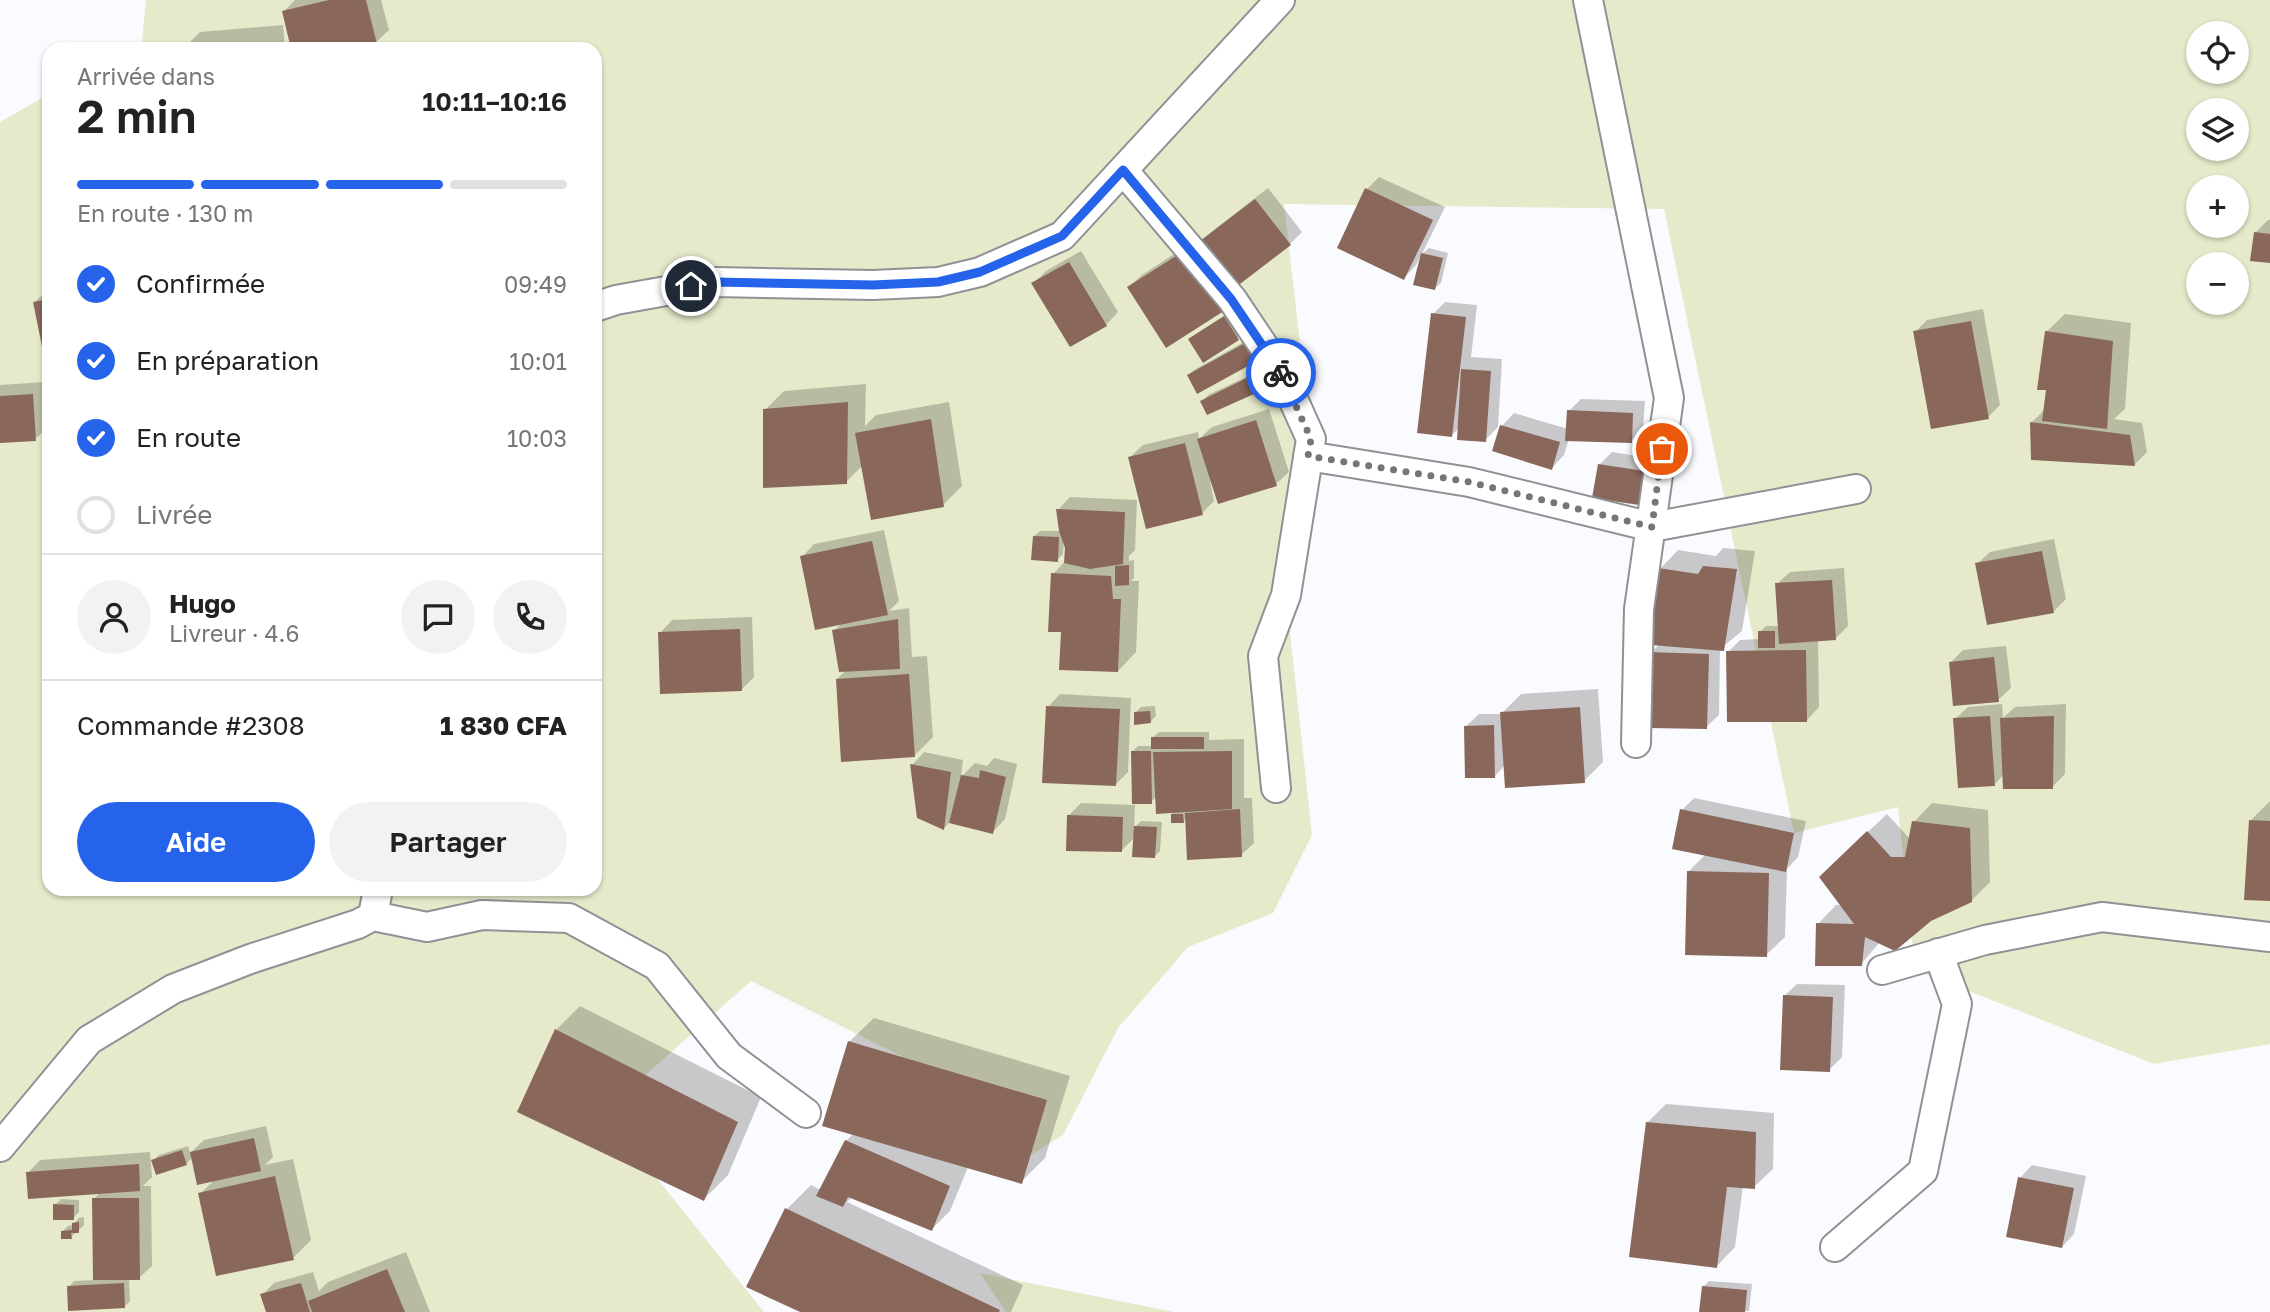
<!DOCTYPE html>
<html lang="fr">
<meta charset="utf-8">
<style>
body{margin:0;font-family:"Golos Text",sans-serif;background:#f2f2f2;color:#222;height:100vh;display:flex;flex-direction:column;font-size:26px;white-space:nowrap}
*{box-sizing:border-box;margin:0}
p{font-size:23px;color:#767676}
.icon{flex:none;width:38px;height:38px;fill:none;stroke:currentColor;stroke-width:2;stroke-linecap:round;stroke-linejoin:round}
.map{position:relative;flex:1;overflow:hidden}
.drawer{position:absolute;left:42px;top:42px;width:560px;height:854px;display:flex;flex-direction:column;background:#fff;border-radius:21px;box-shadow:0 2px 5px #0004}
.drawer>*{flex:none}
.controls{position:absolute;left:2186px;top:21px;display:grid;gap:14px}
.controls a{display:grid;place-items:center;width:63px;height:63px;border-radius:50%;background:#fff;box-shadow:0 2px 5px #0004;font-size:35px}
.pin{position:absolute;display:grid;place-items:center;width:60px;height:60px;color:#fff;margin:-30px;border:4px solid #fff;border-radius:50%;box-shadow:0 2px 7px #0007}
.courier{position:absolute;display:grid;place-items:center;width:70px;height:70px;margin:-35px;border:5px solid #2563eb;border-radius:50%;background:#fff;color:#222;box-shadow:0 2px 9px #0007}
.head em{font-style:normal;font-weight:600}
.head div{display:flex;flex-direction:column-reverse}
.head{display:flex;align-items:center;justify-content:space-between;height:119px;padding:0 35px}
h1{font-size:46px;font-weight:600;line-height:52px}
.bar{display:grid;grid-template-columns:repeat(4,1fr);gap:10px 7px;align-content:center;height:84px;padding:0 35px}
.bar i{height:9px;border-radius:5px;background:#e0e0e0}
.bar .current{background:#2563eb}
.bar p{grid-column:span 4}
.line{display:flex;align-items:center;gap:18px;padding:0 35px;border-top:2px solid #e0e0e0}
.line div{flex:1}
.round{display:grid;place-items:center;flex:none;width:74px;height:74px;border-radius:37px;background:#f2f2f2}
ol{padding:0 35px;list-style:none}
li{display:flex;align-items:center;gap:21px;height:77px}
li p{margin-inline-start:auto}
li .icon{padding:7px;border-radius:50%;background:#2563eb;color:#fff;stroke-width:4}
li:last-child{color:#767676}
li i{width:38px;height:38px;border:4px solid #e0e0e0;border-radius:50%}
.cta{display:flex;gap:14px;margin-top:auto;padding:14px 35px}
.cta a{flex:1;height:80px;border-radius:42px;background:#2563eb;color:#fff;font-size:28px;font-weight:600;line-height:80px;text-align:center}
.cta a+a{background:#f2f2f2;color:#222}
.map>svg:first-child{display:block}
.green{fill:#e6eaca;fill-rule:evenodd}
.shadow{fill:#0003}
.building{fill:#89675a}
.lines{fill:none;stroke-linecap:round;stroke-linejoin:round}
.minor-casing{stroke:#909194;stroke-width:32}
.minor{stroke:#fff;stroke-width:28}
.done{stroke:#757678;stroke-width:7;stroke-dasharray:0 12.6}
.route{stroke:#2563eb;stroke-width:9}
</style>
<div class="map">
<svg width="2270" height="1312" viewBox="0 0 2270 1312">
<rect width="100%" height="100%" fill="#fafbfe"/>
<path class="green" d="M146 0H2270V1044L2154 1064 1915 970 1898 807 1794 833 1664 209 1284 204 1311 439 1286 595 1312 835 1273 913 1188 947 1118 1028 1063 1135 1016 1164 1009 1110 751 981 604 1112 764 1312H0V122L49 94V889H595V49H130L142 42ZM2198 33H2236V72H2198ZM2198 110H2236V149H2198ZM2198 187H2236V226H2198ZM2198 264H2236V303H2198Z
M980 1273 1174 1312H1006Z"/>
<path class="shadow" d="M295 0H381L389 30 374 44 384 42 386 49H293L283 12Z
M283 25 285 49H183L200 32Z
M1379 177 1445 207 1422 254 1429 248 1448 253 1441 283 1435 288 1420 257 1416 265 1404 278 1367 189Z
M1268 188 1302 232 1290 244 1237 285 1129 287 1142 275 1200 237 1203 241 1215 229Z
M2268 220H2270V262L2256 232Z
M1081 251 1118 312 1106 325 1034 283 1046 271Z
M49 288V374L35 302Z
M1445 302 1477 305 1471 357 1502 359 1498 427 1485 440 1459 428 1452 435 1433 314Z
M1983 309 2000 405 1988 417 1915 332 1927 320Z
M1231 312 1244 333 1203 361 1190 340Z
M2065 314 2131 323 2125 409 2114 419 2142 423 2147 452 2135 464 2032 422 2045 409 2048 389 2046 332Z
M1253 337 1198 392 1189 375 1194 370Z
M1261 370 1267 382 1262 388 1203 401 1208 395Z
M45 382 47 412 49 410V452L45 430 35 439 0 442V385Z
M866 384 865 426 876 415 949 402 962 486 943 505 863 465 846 482 765 410 784 391Z
M1581 399 1645 401 1643 429 1631 441 1569 439 1564 455 1552 468 1502 426 1514 413 1568 429 1569 411Z
M1269 409 1289 472 1276 484 1210 481 1214 501 1202 513 1130 457 1143 445 1198 432 1199 439 1212 427Z
M1612 452 1656 459 1651 491 1638 503 1599 465Z
M1070 497 1137 500 1135 550 1129 556V561L1134 560V578L1131 581H1139L1136 652 1118 671 1062 631 1053 574 1066 560 1067 547 1064 540 1063 554 1057 560 1034 536 1040 531H1061L1058 510Z
M884 530 899 601 889 611 909 608 912 657 927 656 933 737 914 756 837 679 846 670 834 631 842 623 802 557 814 544Z
M2054 539 2066 599 2054 611 1977 564 1990 552Z
M1723 548 1755 551 1742 631 1720 649 1719 715 1706 727 1650 653 1660 644V569L1678 550 1716 556Z
M1844 568 1848 626 1835 639 1818 640 1819 707 1807 720 1728 652 1740 640 1760 639V632L1766 626H1780L1777 584 1790 572Z
M752 617 754 677 741 690 660 633 672 620Z
M2006 646 2011 688 1998 700 1950 663 1963 650Z
M1598 689 1603 762 1584 781 1505 765 1495 776 1466 726 1479 714H1501L1521 694Z
M1060 694 1131 698 1128 772 1115 785 1048 707Z
M2002 704 2003 718 2015 707 2066 704 2065 774 2052 787 2004 774 1995 784 1955 719 1968 707Z
M1155 706 1156 716 1150 722 1135 713 1141 707Z
M1159 732H1209V740L1244 739V798H1252L1254 843 1241 855 1187 818 1183 822 1172 814 1176 811 1157 796 1151 802 1135 803 1134 828 1141 821 1162 822 1160 851 1154 857 1135 837 1121 851 1068 816 1081 803 1134 805 1132 752 1138 746H1153V737Z
M924 752 963 760 961 777 975 763 987 766 994 758 1017 764 1005 819 993 832 951 821 944 828 912 765Z
M1694 798 1806 821 1798 857 1787 869 1785 937 1766 955 1689 871 1706 854 1682 810Z
M2269 802H2270V900L2251 820Z
M1932 803 1988 810 1990 882 1971 901 1880 942 1861 964 1818 924 1836 905H1842L1840 858 1887 814 1910 839 1914 822Z
M1797 984 1845 985 1842 1057 1829 1070 1784 996Z
M580 1006 761 1097 728 1175 704 1199 556 1030Z
M874 1018 1070 1076 1045 1158 1021 1182 968 1167 950 1211 932 1229 852 1197 847 1202 1023 1285 1011 1312H804L787 1209 811 1185 821 1190 846 1141 854 1133 849 1042Z
M1666 1104 1774 1113 1773 1169 1754 1187 1743 1186 1735 1247 1717 1266 1647 1123Z
M266 1126 273 1157 265 1165 293 1159 311 1240 293 1258 200 1194 215 1179 193 1157 186 1164 153 1160 159 1155 188 1146 190 1153 204 1140Z
M150 1152 152 1177 143 1186H151L152 1266 139 1278H129L130 1301 124 1307 69 1287 74 1281 95 1280 94 1199 100 1192 28 1173 40 1160Z
M2032 1165 2086 1176 2074 1234 2062 1247 2020 1178Z
M61 1199 79 1200V1212L73 1218 55 1205Z
M84 1217V1225L71 1237 62 1232 68 1226 73 1225 79 1218Z
M406 1252 430 1312H268L262 1295 274 1283 313 1272 319 1291 328 1282Z
M1709 1281 1752 1284 1749 1311 1701 1312 1703 1287Z"/>
<path class="building" d="M329 0H366L377 44 356 49H291L282 11Z
M265 43 266 49H213V47Z
M1365 188 1433 220 1404 280 1337 248Z
M1255 199 1291 245 1236 287 1200 241Z
M2254 232 2270 234V263L2250 261Z
M1187 249 1227 309 1166 348 1127 287Z
M1421 253 1443 258 1435 290 1413 285Z
M1069 262 1107 326 1070 347 1031 283Z
M49 299V376H48L33 302Z
M1431 313 1466 317 1452 437 1417 433Z
M1224 316 1239 340 1203 363 1188 339Z
M1971 321 1989 419 1931 429 1913 331Z
M2045 331 2113 341 2107 429 2042 421 2046 390H2037Z
M1247 342 1257 361 1197 394 1187 375Z
M1461 369 1491 371 1486 442 1457 440Z
M1255 374 1263 390 1207 415 1200 401Z
M33 394 36 441 0 443V396Z
M848 402 847 484 763 488V409Z
M1567 410 1633 413 1632 443 1565 441Z
M43 414H49V454H44Z
M931 419 944 507 871 520 855 433Z
M1256 420 1277 486 1218 504 1197 439Z
M2030 422 2130 435 2135 466 2031 460Z
M1500 425 1560 442 1552 470 1492 451Z
M1185 443 1203 515 1146 529 1128 457Z
M1598 464 1644 471 1639 505 1592 498Z
M1056 509 1125 512 1123 564 1090 569 1064 563 1065 548 1059 531Z
M1033 536 1059 537 1058 562 1031 560Z
M872 541 888 615 815 630 800 556Z
M2042 551 2054 613 1987 625 1975 563Z
M1129 565V585L1115 586V566Z
M1703 566 1737 569 1724 651 1651 645 1658 568 1698 574Z
M1051 573 1111 576 1113 599H1121L1118 672 1059 670 1061 632H1048Z
M1832 580 1836 640 1779 644 1775 583Z
M898 619 900 669 839 672 832 630Z
M740 629 742 691 660 694 658 632Z
M1758 631H1775V648H1758Z
M1806 650 1807 722H1727L1726 651Z
M1649 652 1709 654 1707 729 1648 728Z
M1994 657 1999 702 1953 706 1949 662Z
M909 674 915 757 841 762 836 679Z
M1046 706 1120 709 1116 786 1042 783Z
M1580 707 1585 783 1505 788 1500 712Z
M1150 711 1151 723 1134 725V712Z
M1990 716 1995 786 1958 788 1953 718Z
M2054 716 2053 789H2003L2000 718Z
M1494 725 1495 778H1465L1464 726Z
M1151 737H1204V749H1151Z
M1131 751H1151L1152 804H1132Z
M1232 751V809L1156 814 1153 752Z
M910 764 951 772 944 830 917 818Z
M980 770 1006 777 993 834 949 823 961 775 979 778Z
M1240 809 1242 857 1187 860 1185 813Z
M1680 809 1794 833 1786 872 1672 849Z
M1171 814H1183L1184 823H1171Z
M1067 815 1123 817 1122 852 1066 851Z
M2249 820 2270 821V901L2244 900Z
M1912 821 1970 828 1972 902 1931 921 1895 951 1865 937 1862 966H1815L1816 923 1854 924 1819 877 1867 831 1891 857H1905Z
M1134 826 1157 827 1155 858 1132 857Z
M1687 871 1769 873 1767 957 1685 955Z
M1783 995 1833 997 1830 1072 1780 1070Z
M555 1029 738 1122 704 1201 517 1112Z
M848 1041 1047 1100 1022 1184 822 1126Z
M1646 1122 1756 1132 1755 1189 1727 1187 1717 1268 1629 1257Z
M254 1138 261 1171 197 1185 190 1152Z
M845 1140 950 1186 932 1231 848 1197 843 1207 816 1196Z
M182 1150 187 1165 156 1175 151 1160Z
M139 1164 140 1191 28 1199 26 1172Z
M275 1176 294 1260 216 1276 198 1193Z
M2018 1177 2074 1188 2062 1248 2006 1237Z
M92 1198H139L140 1280H93Z
M53 1204 74 1205V1220H53Z
M785 1208 1000 1310 999 1312H800L746 1287Z
M79 1222V1233H71L72 1239H61V1231L72 1230V1223Z
M387 1269 405 1312H312L308 1301Z
M124 1283 125 1308 68 1311 67 1286Z
M301 1283 310 1312H266L260 1294Z
M1702 1286 1747 1290 1745 1312H1699Z"/>
<g class="lines">
<defs>
<path id="minor" d="M1588 0 1669 398 1639 609 1636 743
M1123 170 1232 299 1281 372 1311 439 1286 595 1263 656 1276 788
M595 307 616 300 716 282 873 285 938 282 980 272 1062 236 1280 0
M1308 456 1469 482 1652 527 1856 489
M373 916 427 927 482 915 569 918 657 966 729 1056 806 1113
M1882 970 1985 940 2102 917 2270 937
M0 1147 89 1040 173 989 250 959 358 924 373 916 378 889
M1835 1247 1923 1171 1957 1004 1938 953"/>
</defs>
<use href="#minor" class="minor-casing"/>
<use href="#minor" class="minor"/>
</g>
<g class="lines">
<path class="done" d="M1281 373 1311 439 1308 456 1469 482 1652 527 1662 449"/>
<path class="route" d="M691 286 716 282 873 285 938 282 980 272 1062 236 1123 170 1231 299 1281 373"/>
</g>
</svg>
<div class="controls">
<a><svg class="icon" aria-label="locate" viewBox="0 0 24 24"><circle cx="12" cy="12" r="6"/><path d="M12 2v4M12 18v4M2 12h4M18 12h4"/></svg></a>
<a><svg class="icon" aria-label="layers" viewBox="0 0 24 24"><path d="M12 4l9 5-9 5-9-5zM3 14l9 5 9-5"/></svg></a>
<a>+</a>
<a>−</a>
</div>
<div class="pin" style="left:1662px;top:449px;background:#ea580c"><svg class="icon" aria-label="bag" viewBox="0 0 24 24"><path d="M5 8h14l-1 12H6zM9 8a3 3 0 0 1 6 0"/></svg></div>
<div class="pin" style="left:691px;top:286px;background:#1f2937"><svg class="icon" aria-label="home" viewBox="0 0 24 24"><path d="M3 11l9-7 9 7M6 9v11h12V9"/></svg></div>
<div class="courier" style="left:1281px;top:373px"><svg class="icon" aria-label="bike" viewBox="0 0 24 24"><circle cx="6" cy="16" r="4"/><circle cx="18" cy="16" r="4"/><path d="M6 16l4-8h5l3 8M10 8l3 8H6M13 5h3"/></svg></div>
<section class="drawer">
<div class="head"><div><h1>2 min</h1><p>Arrivée dans</p></div><em>10:11–10:16</em></div>
<div class="bar"><i class="current"></i><i class="current"></i><i class="current"></i><i></i><p>En route · 130 m</p></div>
<ol>
<li><svg class="icon" aria-label="check" viewBox="0 0 24 24"><path d="M5 12l5 5 9-10"/></svg>Confirmée<p>09:49</p></li>
<li><svg class="icon" aria-label="check" viewBox="0 0 24 24"><path d="M5 12l5 5 9-10"/></svg>En préparation<p>10:01</p></li>
<li><svg class="icon" aria-label="check" viewBox="0 0 24 24"><path d="M5 12l5 5 9-10"/></svg>En route<p>10:03</p></li>
<li><i></i>Livrée</li>
</ol>
<div class="line" style="height:126px"><a class="round"><svg class="icon" aria-label="person" viewBox="0 0 24 24"><circle cx="12" cy="8" r="4"/><path d="M4 21q1-7 8-7t8 7"/></svg></a><div><b>Hugo</b><p>Livreur · 4.6</p></div><a class="round"><svg class="icon" aria-label="chat" viewBox="0 0 24 24"><path d="M4 5h16v11H9l-5 4z"/></svg></a><a class="round"><svg class="icon" aria-label="phone" viewBox="0 0 24 24"><path d="M5 4h4l2 5-3 2q2 4 5 5l2-3 5 2v4C11 20 4 13 5 4z"/></svg></a></div>
<div class="line" style="height:91px"><div>Commande #2308</div><b>1 830 CFA</b></div>
<div class="cta"><a>Aide</a><a>Partager</a></div>
</section>
</div>
